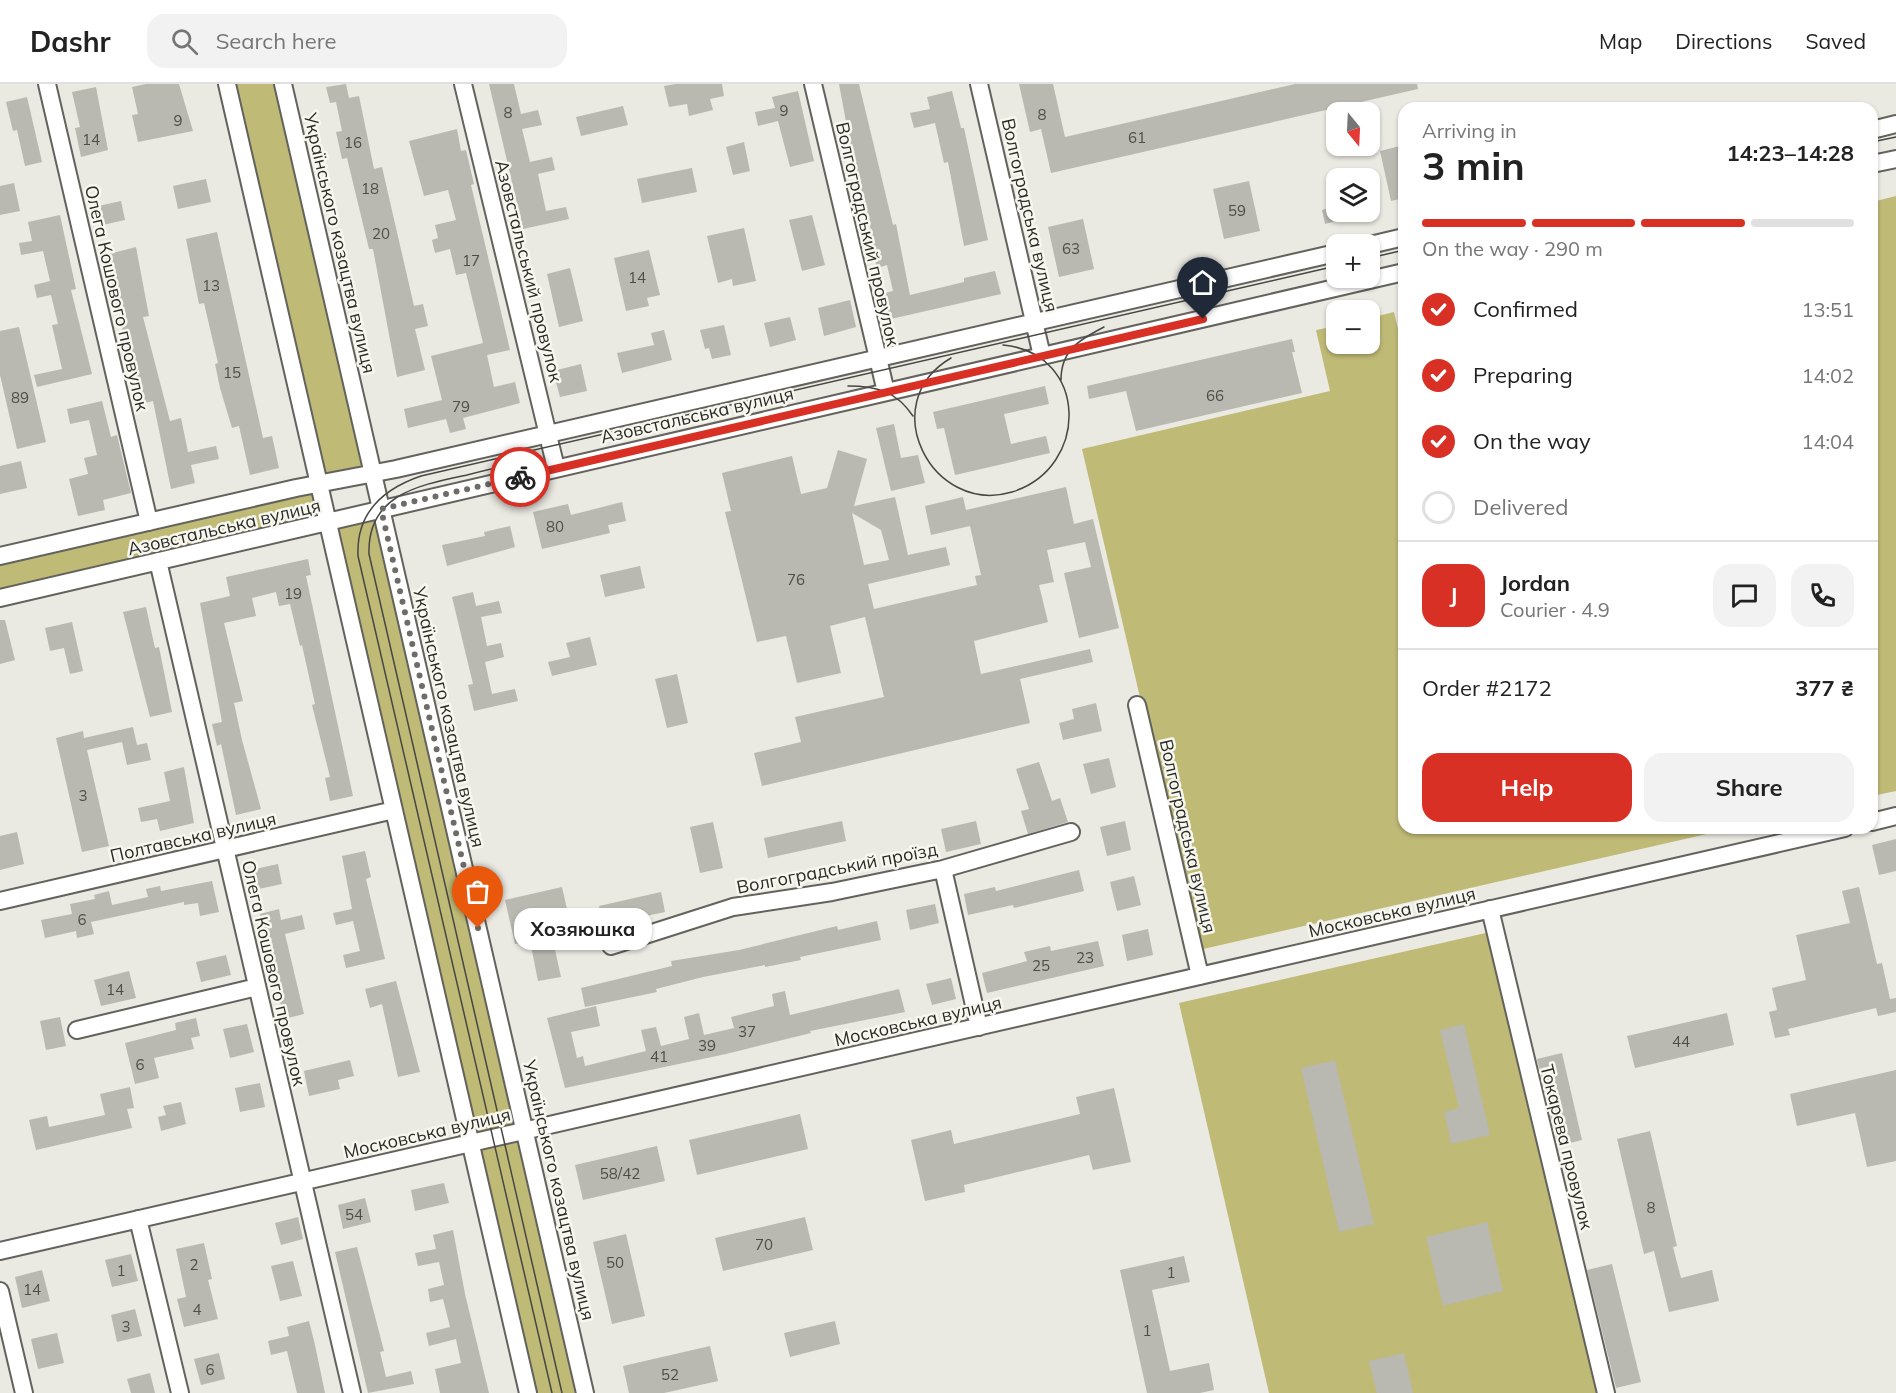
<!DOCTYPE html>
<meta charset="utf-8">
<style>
body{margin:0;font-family:Mulish,sans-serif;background:#f2f2f2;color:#222;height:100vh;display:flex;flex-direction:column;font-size:22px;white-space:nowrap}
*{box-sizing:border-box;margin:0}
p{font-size:20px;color:#767676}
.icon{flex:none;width:33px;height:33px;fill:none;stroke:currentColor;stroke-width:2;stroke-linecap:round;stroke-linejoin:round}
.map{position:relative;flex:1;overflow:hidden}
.drawer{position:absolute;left:1398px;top:18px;width:480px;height:732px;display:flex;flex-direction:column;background:#fff;border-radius:18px;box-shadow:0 2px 4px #0004}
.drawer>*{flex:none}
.needle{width:39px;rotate:162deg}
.tools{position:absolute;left:1326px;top:18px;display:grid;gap:12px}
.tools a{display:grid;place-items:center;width:54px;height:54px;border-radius:12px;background:#fff;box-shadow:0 2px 4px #0004;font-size:30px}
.pin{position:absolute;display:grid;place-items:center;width:51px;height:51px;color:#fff;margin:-62px -26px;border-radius:50% 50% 50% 0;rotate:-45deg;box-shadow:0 0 6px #0007}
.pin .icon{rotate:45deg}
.courier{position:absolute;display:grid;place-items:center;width:60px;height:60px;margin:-30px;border:4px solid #d93025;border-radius:50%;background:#fff;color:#222;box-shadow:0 2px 8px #0007}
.bubble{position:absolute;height:42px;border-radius:18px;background:#fff;box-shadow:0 2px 4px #0004;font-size:20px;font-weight:700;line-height:42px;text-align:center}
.head em{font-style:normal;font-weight:700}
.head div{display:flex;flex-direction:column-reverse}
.head{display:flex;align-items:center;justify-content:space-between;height:102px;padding:0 24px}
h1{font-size:39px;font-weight:700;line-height:45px}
.bar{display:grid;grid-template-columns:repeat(4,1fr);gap:9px 6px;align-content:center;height:72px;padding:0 24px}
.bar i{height:8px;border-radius:4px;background:#e0e0e0}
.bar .selected{background:#d93025}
.bar p{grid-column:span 4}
.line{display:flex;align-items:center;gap:15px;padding:0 24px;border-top:2px solid #e0e0e0}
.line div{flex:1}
.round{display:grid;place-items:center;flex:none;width:63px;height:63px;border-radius:18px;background:#f2f2f2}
ol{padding:0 24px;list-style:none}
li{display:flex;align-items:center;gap:18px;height:66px}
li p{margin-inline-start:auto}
li .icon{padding:6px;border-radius:50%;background:#d93025;color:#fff;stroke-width:4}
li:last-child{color:#767676}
li i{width:33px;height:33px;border:3px solid #e0e0e0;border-radius:50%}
.button{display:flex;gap:12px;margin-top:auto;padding:12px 24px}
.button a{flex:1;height:69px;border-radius:18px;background:#d93025;color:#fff;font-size:24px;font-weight:700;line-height:69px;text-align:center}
.button a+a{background:#f2f2f2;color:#222}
header{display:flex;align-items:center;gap:36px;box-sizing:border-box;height:84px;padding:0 30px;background:#fff;border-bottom:2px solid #e0e0e0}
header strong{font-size:28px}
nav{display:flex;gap:33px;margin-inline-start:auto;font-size:21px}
.search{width:420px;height:54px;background:#f2f2f2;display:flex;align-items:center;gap:15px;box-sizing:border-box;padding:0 21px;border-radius:18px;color:#767676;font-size:22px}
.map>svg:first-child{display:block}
.green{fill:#bfba76}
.building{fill:#b9b8b1;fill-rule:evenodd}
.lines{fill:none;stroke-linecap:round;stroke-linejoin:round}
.minor-casing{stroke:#63625c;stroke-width:20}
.minor{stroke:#fff;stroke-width:16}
.tram{stroke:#474743;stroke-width:1.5}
.done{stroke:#6d6c68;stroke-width:6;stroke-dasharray:0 10.8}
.route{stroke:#d93025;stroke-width:8}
.labels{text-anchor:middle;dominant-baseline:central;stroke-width:5;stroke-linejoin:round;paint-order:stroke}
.number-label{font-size:15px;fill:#4d4d49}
.street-label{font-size:18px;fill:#292926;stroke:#f7f7ef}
</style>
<header>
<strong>Dashr</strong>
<div class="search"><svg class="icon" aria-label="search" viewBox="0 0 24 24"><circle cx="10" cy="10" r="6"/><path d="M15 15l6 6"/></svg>Search here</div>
<nav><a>Map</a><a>Directions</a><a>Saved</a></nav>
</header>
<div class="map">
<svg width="1896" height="1309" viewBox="0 0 1896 1309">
<rect width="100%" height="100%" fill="#eae9e2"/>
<path class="green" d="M232 0H278L367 385 323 392Z
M1896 112V707L1872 712V118Z
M1394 228 1404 271V744H1733L1199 866 1082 365 1330 307 1316 246 1336 242V260H1370V234Z
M315 405 322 437 0 511V477Z
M378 432 519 1043 475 1053 335 443Z
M1490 848 1601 1309H1269L1179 919Z
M521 1053 580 1309H534L477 1063Z"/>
<path class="building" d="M146 0H179L193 47 138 58 132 31 138 30 132 3Z
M346 0 349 14 359 12 374 85 382 83 414 222 423 220 428 242 415 245 425 286 397 293 373 165H369L347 74 342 75 336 48 342 47 336 18 330 19 326 3Z
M489 0H514L521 30 538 26 542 41 522 45 530 78 552 73 555 86 538 90 546 127 566 123 569 135 523 145Z
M676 0H722L724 12 710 15 713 26 689 32 687 20 669 23 664 2Z
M839 0H859L893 141 896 140 910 211 964 198V194L995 187 1001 210 882 237 876 211 893 207 887 181 877 184 868 146H871L852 70Z
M1019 0H1053L1065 53 1295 0H1417L1418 5 1051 89 1041 45 1030 48Z
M96 3 108 66 81 73 75 44 80 43 72 8Z
M798 7 814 77 790 83 778 37 758 42 755 28 775 24 772 13Z
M952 7 961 44H964L988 156 964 162 948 78 944 79 935 39 914 44 910 29 930 25 927 13Z
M27 13 42 78 25 82 17 46 13 47 6 18Z
M623 22 628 41 581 52 576 33Z
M457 45 461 67 466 66 474 100 471 101 510 266 487 271 494 303 515 298 520 319 463 334 466 345 450 349 446 335 408 344 404 325 442 316 431 272 483 259 466 189 456 191 450 165 435 169 432 156 438 154 435 141 456 136 448 106 424 112 409 57Z
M744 58 750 87 733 91 726 63Z
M1404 61V114L1391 117 1380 67Z
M692 84 697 108 642 119 637 95Z
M206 95 211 118 178 125 173 102Z
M1249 97 1260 147 1224 155 1213 105Z
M14 99 20 127 0 131V102Z
M121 117 125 136 98 142 94 123Z
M1336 122V137L1325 140 1322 126Z
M60 131 76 205 71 206 92 290 37 303 34 291 62 285 52 241 58 240 51 211 37 214 34 201 50 197 43 167 21 171 19 159 32 157 28 138Z
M812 131 825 181 802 187 789 136Z
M1083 135 1094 185 1059 193 1048 143Z
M744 144 756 197 733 202 732 195 718 199 707 152Z
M217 148 263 354 272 352 279 384 250 391 239 342 232 344 220 304 215 280 218 279 204 219 199 220 186 155Z
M136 163 149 232 143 233 170 337 181 334 188 368 216 362 219 375 191 381 195 399 171 405 153 317 140 320 105 171Z
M649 166 660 211 647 214 649 222 626 227 614 174Z
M570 184 583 237 559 243 547 190Z
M850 216 856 243 824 252 818 224Z
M790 233 796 256 770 263 764 239Z
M724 241 731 271 712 275 709 264 705 265 700 246Z
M19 243 46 358 17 365 0 291V247Z
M664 246 672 276 622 289 617 269 654 261 651 249Z
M1292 255 1295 268H1292L1302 309 1136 347 1126 307 1089 315 1087 302Z
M581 280 587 307 560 313 553 287Z
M1045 302 1049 320 1004 330 1011 360 1046 352 1050 369 955 391 944 344 937 345 933 328Z
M102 317 111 353 117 351 131 409 103 416 105 426 78 432 69 395 88 390 84 374 97 371 89 336 70 340 67 325Z
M894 340 901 374 918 371 925 399 891 407 876 344Z
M838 366 867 375 854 422 895 413 908 471 946 463 950 481 868 500 874 525 977 501 975 492 981 491 970 442 931 451 925 422 963 413 966 426 1066 403 1074 440 1093 435 1119 544 1079 554 1064 489 1091 483 1085 458 1047 466 1054 498 1039 501 1048 538 974 557 981 590 1090 565 1093 578 1020 595 1030 639 762 702 754 669 801 658 795 633 884 613 865 533 830 542 841 589 797 599 786 552 757 558 725 428 731 427 722 389 792 372 801 410 827 404ZM852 429 881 446 889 476 864 481Z
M21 377 27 404 0 410V382Z
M622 418 626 437 608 441 610 449 542 465 533 428 568 420 571 431Z
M510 442 515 463 447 482 442 461 485 452 484 448Z
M308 475 311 491 306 492 353 712 330 717 325 694 330 693 312 621 315 620 302 561 300 562 290 520 279 522 276 508 252 514 256 532 224 539 243 617 234 619 242 656 261 725 236 731 221 660 217 662 212 640 222 638 200 519 230 512 226 493Z
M640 482 645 504 605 513 600 491Z
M473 508 476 522 499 517 502 529 481 533 487 562 501 559 504 573 485 578 492 610 515 605 518 617 474 627 468 601 473 600 452 513Z
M146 523 155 564 159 563 172 628 150 633 123 528Z
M0 536H5L15 576 0 580Z
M72 538 83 587 70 590 64 564 50 567 45 544Z
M590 553 597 581 552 592 548 578 570 573 566 559Z
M677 590 688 639 667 644 655 595Z
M1096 619 1102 647 1063 656 1059 639 1074 635 1072 625Z
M133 643 137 661 147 659 151 676 127 681 122 658 87 666 109 762 82 768 56 654 83 647 84 654Z
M1109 674 1116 703 1091 710 1083 680Z
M1039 678 1052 717 1060 714 1068 738 1028 750 1021 727 1029 725 1016 685Z
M184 683 194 739 160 747 157 735 141 738 138 724 170 717 164 688Z
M842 737 846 757 768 774 764 754Z
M976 737 981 760 946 768 941 745Z
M1125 737 1131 766 1107 772 1100 743Z
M713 738 723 784 700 789 690 743Z
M17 748 24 780 0 786V752Z
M1896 755V787L1879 791 1872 761Z
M365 767 371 793 366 795 385 875 346 884 343 871 360 867 353 837 336 841 333 829 352 825 342 772Z
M278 780 282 800 254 806 250 786Z
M1079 786 1084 807 1014 824 1013 821 968 831 964 810 995 803 996 807Z
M1134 792 1141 821 1117 827 1110 798Z
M212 797 219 828 200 832 198 819 184 821V818L91 838 94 850 77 854 76 847 45 854 41 836 72 830 70 820 95 815 94 811 109 807 112 821 148 813 146 805 160 802 161 807Z
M562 803 572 847 552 852 561 893 538 897 530 857 515 860 505 816Z
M1859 803 1877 880 1882 879 1890 915 1896 914V928L1878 932 1876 924 1788 945 1790 951 1775 954 1769 928 1777 926 1772 904 1806 896 1796 851 1850 839 1842 807Z
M661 808 665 828 603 841 599 822Z
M935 820 939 839 910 846 906 826Z
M279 825 281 836 302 831 305 845 285 850 304 930 284 935 260 830Z
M877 837 881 856 800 873 801 876 765 883V881L703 893 656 905 657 908 585 923 581 904 672 882 671 877 739 866 837 842 838 846Z
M1148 845 1153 871 1127 877 1122 851Z
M1098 857 1104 882 987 909 982 889 1027 877 1024 868 1050 862 1051 867Z
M226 871 231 891 201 898 196 878Z
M129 887 136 914 101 922 94 896Z
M951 894 956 915 932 921 926 900Z
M396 897 420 988 398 993 382 920 370 924 365 905Z
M899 905 905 928 810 947 811 949 726 970 565 1004 547 934 596 922 600 942 571 948 577 974 583 972 585 982 646 967 641 946 656 943 661 962 689 955 684 933 699 929 704 951 734 944 731 933 774 922 772 910 785 907 790 931Z
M1727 929 1734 961 1635 984 1627 952Z
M60 933 66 962 46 966 40 937Z
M196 934 200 952 191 954 194 965 154 974 159 994 135 1000 125 959 176 946 175 939Z
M247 940 254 968 230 974 223 945Z
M1464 940 1490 1051 1451 1060 1444 1028 1459 1024 1440 946Z
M1562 969 1582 1056 1558 1062 1537 975Z
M350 976 354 992 338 996 340 1005 309 1012 304 987Z
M1335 976 1374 1140 1339 1148 1301 984Z
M1896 986V1077L1867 1083 1855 1029 1797 1042 1790 1010Z
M260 999 265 1023 240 1028 235 1004Z
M130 1003 134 1024 127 1025 132 1044 36 1066 29 1036 47 1032 49 1043 105 1031 100 1010Z
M1114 1004 1131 1078 1093 1086 1089 1071 964 1101 965 1108 925 1117 911 1056 951 1046 954 1060 1080 1030 1076 1013Z
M181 1018 186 1040 161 1047 158 1033 166 1031 163 1022Z
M800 1030 808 1065 697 1091 689 1056Z
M1650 1047 1677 1162 1673 1163 1681 1194 1712 1186 1719 1217 1669 1228 1654 1167 1644 1170 1617 1055Z
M657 1062 665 1097 583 1116 575 1081Z
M444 1099 449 1119 415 1127 411 1106Z
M365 1114 371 1138 343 1145 338 1121Z
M298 1133 303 1155 281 1161 275 1139Z
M805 1133 813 1166 723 1187 715 1154Z
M1487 1138 1503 1207 1443 1222 1426 1153Z
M453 1146 465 1210 489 1309H440L435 1285 461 1279 456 1255 429 1262 426 1249 450 1243 443 1215 430 1218 428 1205 444 1201 439 1178 418 1182 415 1169 436 1165 433 1151Z
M626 1150 645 1232 612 1240 593 1158Z
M204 1159 212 1195 208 1196 218 1235 184 1243 177 1215 186 1213 176 1165Z
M357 1163 384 1267 380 1268 386 1293 411 1287 414 1300 368 1309 335 1168Z
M131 1170 138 1197 112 1203 105 1176Z
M1184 1172 1190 1198 1152 1206 1170 1287 1209 1279 1214 1306 1200 1309H1147L1120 1186Z
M293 1177 302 1212 280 1217 271 1182Z
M1612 1180 1641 1298 1616 1304 1587 1186Z
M42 1186 50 1217 22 1224 15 1193Z
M135 1225 142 1252 117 1258 111 1231Z
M309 1237 315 1261 325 1309H297L287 1267 271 1271 268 1257 289 1252 287 1243Z
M835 1237 840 1260 790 1273 784 1249Z
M57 1249 64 1279 38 1285 31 1255Z
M710 1262 718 1297 664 1309H629L623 1282Z
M219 1269 225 1295 201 1301 194 1275Z
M1404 1269 1413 1309H1377L1369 1277Z
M150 1289 155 1309H131L127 1295Z"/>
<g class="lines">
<defs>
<path id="minor" d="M47 0 149 438
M227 0 528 1309
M283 0 585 1309
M463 0 556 384
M813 0 886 308
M979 0 1042 272
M1872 46 1896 40
M1872 80 1896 75
M1370 161 1404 153
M0 472 296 404 396 385 1336 169
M158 477 352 1309
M0 514 1404 188
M1137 621 1200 892
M1872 738 1896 732
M943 785 979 943
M0 817 394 726
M1490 825 1606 1309
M611 862 733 823 832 808 943 785 1071 748
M77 946 257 903
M138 1135 180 1309
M0 1167 1845 744
M0 1207 24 1309"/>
</defs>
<use href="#minor" class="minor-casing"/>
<use href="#minor" class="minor"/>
<path class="tram" d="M1872 58 1896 53
M1370 174 1404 166
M951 274C874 319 932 432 1012 408 1090 384 1089 269 1003 261
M1061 296C1061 266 1079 256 1104 243
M848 302C877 302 896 307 913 332
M540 374C515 379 491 385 467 391 420 401 367 410 369 470L562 1309
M552 1309 358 472C356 429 383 405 421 392L1336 182"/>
</g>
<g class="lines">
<path class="done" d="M478 844 381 425 520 393"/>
<path class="route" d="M520 393 1203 235"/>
</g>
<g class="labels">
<g class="number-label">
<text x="784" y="26">9</text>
<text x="508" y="28">8</text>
<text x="1042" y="30">8</text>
<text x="178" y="36">9</text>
<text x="1137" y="53">61</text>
<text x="91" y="55">14</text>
<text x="353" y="58">16</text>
<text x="370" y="104">18</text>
<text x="1237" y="126">59</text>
<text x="381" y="149">20</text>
<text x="1071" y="164">63</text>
<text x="471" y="176">17</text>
<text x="637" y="193">14</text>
<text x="211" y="201">13</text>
<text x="232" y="288">15</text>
<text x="1215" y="311">66</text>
<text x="20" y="313">89</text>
<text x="461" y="322">79</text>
<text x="555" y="442">80</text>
<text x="796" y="495">76</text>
<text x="293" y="509">19</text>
<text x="83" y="711">3</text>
<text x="82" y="835">6</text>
<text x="1085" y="873">23</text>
<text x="1041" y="881">25</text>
<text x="115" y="905">14</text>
<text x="747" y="947">37</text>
<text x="1681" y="957">44</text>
<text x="707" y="961">39</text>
<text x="659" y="972">41</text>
<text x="140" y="980">6</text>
<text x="620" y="1089">58/42</text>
<text x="1651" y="1123">8</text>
<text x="354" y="1130">54</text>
<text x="764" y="1160">70</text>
<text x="615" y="1178">50</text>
<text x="194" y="1180">2</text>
<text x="121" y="1186">1</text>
<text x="1171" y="1188">1</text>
<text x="32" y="1205">14</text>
<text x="197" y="1225">4</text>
<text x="126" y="1242">3</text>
<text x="1147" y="1246">1</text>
<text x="210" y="1285">6</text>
<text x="670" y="1290">52</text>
</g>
<g class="street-label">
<text transform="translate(1030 131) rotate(77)">Волгоградська вулиця</text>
<text transform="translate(868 150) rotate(77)">Волгоградський провулок</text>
<text transform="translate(340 159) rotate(77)">Українського козацтва вулиця</text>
<text transform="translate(529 187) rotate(76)">Азовстальський провулок</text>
<text transform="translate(117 214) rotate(77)">Олега Кошового провулок</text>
<text transform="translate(697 331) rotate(-13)">Азовстальська вулиця</text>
<text transform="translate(224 443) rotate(-13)">Азовстальська вулиця</text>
<text transform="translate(449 633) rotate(77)">Українського козацтва вулиця</text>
<text transform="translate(1188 752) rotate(77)">Волгоградська вулиця</text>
<text transform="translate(193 753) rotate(-13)">Полтавська вулиця</text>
<text transform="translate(837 784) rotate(-11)">Волгоградський проїзд</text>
<text transform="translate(1392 828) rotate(-13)">Московська вулиця</text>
<text transform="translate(274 889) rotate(77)">Олега Кошового провулок</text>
<text transform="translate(918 937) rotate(-13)">Московська вулиця</text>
<text transform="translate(427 1049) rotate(-13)">Московська вулиця</text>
<text transform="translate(1567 1063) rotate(76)">Токарева провулок</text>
<text transform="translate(559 1106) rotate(77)">Українського козацтва вулиця</text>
</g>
</g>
</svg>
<div class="tools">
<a><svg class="needle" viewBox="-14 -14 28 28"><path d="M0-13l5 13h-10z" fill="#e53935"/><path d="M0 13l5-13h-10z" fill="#767676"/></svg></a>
<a><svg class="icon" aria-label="layers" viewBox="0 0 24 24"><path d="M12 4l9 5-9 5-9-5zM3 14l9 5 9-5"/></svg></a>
<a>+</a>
<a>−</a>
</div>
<div class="pin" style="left:478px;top:844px;background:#ea580c"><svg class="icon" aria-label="bag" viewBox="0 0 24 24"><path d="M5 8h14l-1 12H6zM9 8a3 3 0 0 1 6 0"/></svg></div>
<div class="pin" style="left:1203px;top:235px;background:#1f2937"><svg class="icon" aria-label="home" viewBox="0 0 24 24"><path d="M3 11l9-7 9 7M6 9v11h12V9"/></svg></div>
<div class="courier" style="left:520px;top:393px"><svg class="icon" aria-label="bike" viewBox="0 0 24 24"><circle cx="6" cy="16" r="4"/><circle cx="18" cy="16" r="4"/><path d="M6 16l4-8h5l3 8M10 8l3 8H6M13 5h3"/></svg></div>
<div class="bubble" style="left:514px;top:824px;width:138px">Хозяюшка</div>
<section class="drawer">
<div class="head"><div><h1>3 min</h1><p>Arriving in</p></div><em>14:23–14:28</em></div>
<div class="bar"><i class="selected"></i><i class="selected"></i><i class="selected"></i><i></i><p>On the way · 290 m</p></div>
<ol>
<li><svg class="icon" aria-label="check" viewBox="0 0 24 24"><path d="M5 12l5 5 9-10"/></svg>Confirmed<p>13:51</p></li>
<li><svg class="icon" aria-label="check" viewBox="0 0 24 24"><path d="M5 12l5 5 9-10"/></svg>Preparing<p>14:02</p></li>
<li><svg class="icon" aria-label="check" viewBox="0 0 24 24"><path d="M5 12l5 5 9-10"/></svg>On the way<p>14:04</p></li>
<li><i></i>Delivered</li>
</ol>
<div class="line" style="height:108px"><b class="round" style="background:#d93025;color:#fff">J</b><div><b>Jordan</b><p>Courier · 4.9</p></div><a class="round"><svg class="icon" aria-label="chat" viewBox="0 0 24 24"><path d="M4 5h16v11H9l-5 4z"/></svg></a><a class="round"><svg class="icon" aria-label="phone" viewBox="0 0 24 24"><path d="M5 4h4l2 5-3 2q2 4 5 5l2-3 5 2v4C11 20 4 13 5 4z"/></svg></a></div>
<div class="line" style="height:78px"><div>Order #2172</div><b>377 ₴</b></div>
<div class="button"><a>Help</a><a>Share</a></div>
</section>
</div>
